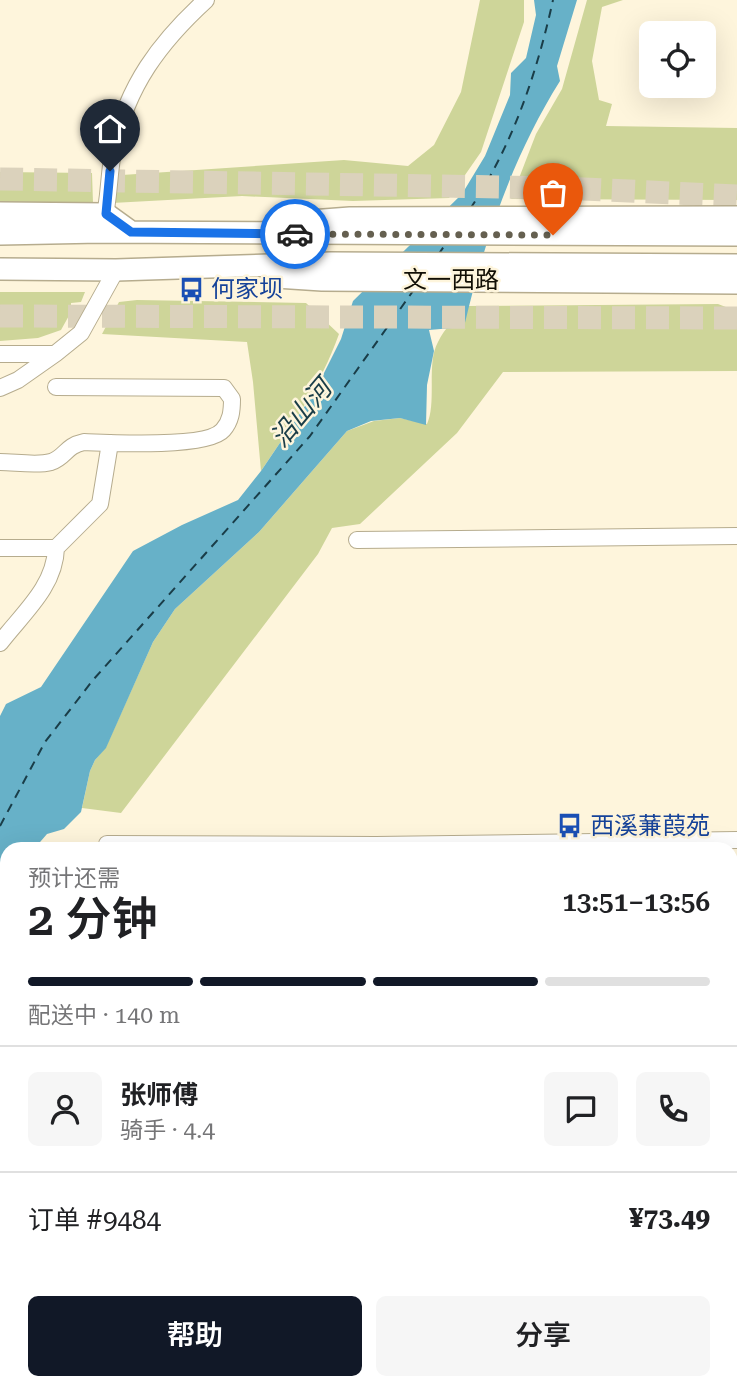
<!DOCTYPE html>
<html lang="zh">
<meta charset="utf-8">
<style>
body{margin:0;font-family:"Roboto Serif","Noto Sans SC",serif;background:#f6f6f6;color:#202124;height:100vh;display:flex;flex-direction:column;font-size:26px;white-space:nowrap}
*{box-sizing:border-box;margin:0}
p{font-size:23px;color:#757577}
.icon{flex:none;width:38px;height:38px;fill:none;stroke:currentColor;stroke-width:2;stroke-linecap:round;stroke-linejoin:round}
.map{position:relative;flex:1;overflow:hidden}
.sheet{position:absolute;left:0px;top:842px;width:738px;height:548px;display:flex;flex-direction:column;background:#fff;border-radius:21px 21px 0 0;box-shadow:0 7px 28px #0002}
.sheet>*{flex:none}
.buttons{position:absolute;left:639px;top:21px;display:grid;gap:14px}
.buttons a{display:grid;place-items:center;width:77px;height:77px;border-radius:10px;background:#fff;box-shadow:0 7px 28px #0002;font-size:35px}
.pin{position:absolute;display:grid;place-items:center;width:60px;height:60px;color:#fff;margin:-72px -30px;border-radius:50% 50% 50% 0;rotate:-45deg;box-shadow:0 0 7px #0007}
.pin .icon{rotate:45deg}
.courier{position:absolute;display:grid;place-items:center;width:70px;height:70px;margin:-35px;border:5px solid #1a73e8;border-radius:50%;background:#fff;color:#222;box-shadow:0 2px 9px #0007}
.head em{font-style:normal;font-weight:600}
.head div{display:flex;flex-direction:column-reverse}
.head{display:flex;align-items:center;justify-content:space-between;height:119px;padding:0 28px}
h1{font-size:46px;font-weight:600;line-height:52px}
.bar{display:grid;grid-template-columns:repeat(4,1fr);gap:10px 7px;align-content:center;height:84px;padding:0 28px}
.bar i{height:9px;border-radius:5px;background:#e0e0e0}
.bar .on{background:#111827}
.bar p{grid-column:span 4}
.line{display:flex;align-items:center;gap:18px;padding:0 28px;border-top:2px solid #e0e0e0}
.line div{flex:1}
.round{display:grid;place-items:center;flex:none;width:74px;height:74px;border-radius:10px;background:#f6f6f6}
.cta{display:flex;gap:14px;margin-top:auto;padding:14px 28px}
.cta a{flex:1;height:80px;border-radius:10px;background:#111827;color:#fff;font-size:28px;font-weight:600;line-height:80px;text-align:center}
.cta a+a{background:#f6f6f6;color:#202124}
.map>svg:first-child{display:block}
.green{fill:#ced599}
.water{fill:#67b1c8}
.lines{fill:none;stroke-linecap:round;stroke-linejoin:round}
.ferry{stroke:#1a3d48;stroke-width:2;stroke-dasharray:9 7;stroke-linecap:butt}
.highway-tunnel{stroke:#dbd2bc;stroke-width:23;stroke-dasharray:23 11;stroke-linecap:butt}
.minor-casing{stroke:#b6ac8e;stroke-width:18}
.major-casing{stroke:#b6ac8e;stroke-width:24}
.minor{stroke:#fff;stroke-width:16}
.major{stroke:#fff;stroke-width:21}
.done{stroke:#656050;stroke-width:7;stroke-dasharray:0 12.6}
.route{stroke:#1a73e8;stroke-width:9}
.labels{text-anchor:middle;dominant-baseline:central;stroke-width:5;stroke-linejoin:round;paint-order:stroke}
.street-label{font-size:24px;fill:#120f05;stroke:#fef5dc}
.transit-label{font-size:24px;fill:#164399;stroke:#fef5dc;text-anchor:start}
.water-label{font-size:26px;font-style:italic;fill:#1a3d48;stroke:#fef5dc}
</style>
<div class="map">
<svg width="737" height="1388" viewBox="0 0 737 1388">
<rect width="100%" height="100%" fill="#fef5dc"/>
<path class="green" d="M480 0H524V22L481 152 449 198 353 201 242 196 112 203 122 175 344 160 408 166 434 145 461 92Z
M587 0H623L602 7 592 61 599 100 612 104 606 126 737 128V200L511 199 536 134 562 89Z
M0 172 92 173 93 203H0Z
M0 292H85L81 302 71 303V312L61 330 38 338 0 341Z
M137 300 306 303 339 334C320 387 292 425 261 471L253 382 247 342 102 334 119 302Z
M718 304 731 309 737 321V371L503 372 457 433 360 524 332 528 318 554 121 813 82 808 90 771 95 760 106 747 153 642 175 609 259 532 347 431 374 421 400 418 427 424C437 402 426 363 438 342 444 329 456 318 465 306Z"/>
<path class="water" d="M534 0H577L557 66 560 81C513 156 484 241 464 327L429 330 434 351 427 385 426 425 400 418 371 421 347 431 259 532 175 609 153 642 106 748 95 760 90 771 81 812 64 829 47 834 34 849H7V925L0 927V716L6 704 41 687 133 551 182 525 238 500 261 471 315 391 341 339 353 301 462 194 485 156 510 95 511 73 526 58 536 15Z"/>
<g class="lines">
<path class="ferry" d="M470 209C512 147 537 73 553 0
M438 255 447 242
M0 826 45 742 93 680 310 436 413 291"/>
<path class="highway-tunnel" d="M0 179 563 188 737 196
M0 316 737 318"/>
<defs>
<path id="minor" d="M103 223C110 199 108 173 114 148 127 86 160 42 206 0
M0 354H55L81 333 116 270
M0 388 18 380 55 354
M0 462C15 462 37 466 51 462 66 457 65 446 84 442 109 443 208 448 223 430 231 421 232 411 232 399L224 388 56 387
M357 540 737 536
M0 548H56
M0 643C22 614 55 587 56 548L100 504 110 443
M107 844 376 845 737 840
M732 1250H737
M0 1252H7
M311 1388V1382"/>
<path id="major" d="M0 213 106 214 131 232
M298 222 350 218 737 217
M0 234 100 232 737 235
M0 269 116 270 331 263 737 265
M276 277 322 280 737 283"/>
</defs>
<use href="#minor" class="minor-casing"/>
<use href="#major" class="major-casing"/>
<use href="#minor" class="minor"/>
<use href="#major" class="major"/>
</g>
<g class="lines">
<path class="done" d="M295 234 553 235"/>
<path class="route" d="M110 171 106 214 131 232 295 234"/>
</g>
<defs>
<symbol id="bus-bare" viewBox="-9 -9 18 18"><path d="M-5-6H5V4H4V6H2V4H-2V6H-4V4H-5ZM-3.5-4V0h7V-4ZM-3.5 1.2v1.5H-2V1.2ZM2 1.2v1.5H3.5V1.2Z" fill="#1a4fb4" stroke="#fef5dc" stroke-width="2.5" paint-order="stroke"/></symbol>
</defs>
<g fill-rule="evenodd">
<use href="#bus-bare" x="174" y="272" width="35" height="35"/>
<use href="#bus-bare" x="552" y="808" width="35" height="35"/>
</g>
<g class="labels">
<g class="street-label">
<text x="451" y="280">文一西路</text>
</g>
<g class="transit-label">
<text x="211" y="289">何家坝</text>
<text x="590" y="826">西溪蒹葭苑</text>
</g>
<g class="water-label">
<text transform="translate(301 413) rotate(-50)">沿山河</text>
</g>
</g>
</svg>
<div class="buttons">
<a><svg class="icon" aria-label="locate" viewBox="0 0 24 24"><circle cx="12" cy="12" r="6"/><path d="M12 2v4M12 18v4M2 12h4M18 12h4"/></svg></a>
</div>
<div class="pin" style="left:553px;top:235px;background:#ea580c"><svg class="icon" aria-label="bag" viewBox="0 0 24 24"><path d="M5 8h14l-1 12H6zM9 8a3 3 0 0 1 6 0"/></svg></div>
<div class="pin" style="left:110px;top:171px;background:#1f2937"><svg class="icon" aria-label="home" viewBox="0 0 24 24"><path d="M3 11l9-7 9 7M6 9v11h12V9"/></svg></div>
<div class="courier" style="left:295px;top:234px"><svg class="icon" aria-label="car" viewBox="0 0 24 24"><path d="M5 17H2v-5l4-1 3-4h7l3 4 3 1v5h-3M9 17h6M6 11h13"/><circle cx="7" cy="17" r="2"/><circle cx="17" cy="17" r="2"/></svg></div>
<section class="sheet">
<div class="head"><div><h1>2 分钟</h1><p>预计还需</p></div><em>13:51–13:56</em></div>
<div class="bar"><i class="on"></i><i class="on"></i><i class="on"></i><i></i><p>配送中 · 140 m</p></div>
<div class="line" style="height:126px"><a class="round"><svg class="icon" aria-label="person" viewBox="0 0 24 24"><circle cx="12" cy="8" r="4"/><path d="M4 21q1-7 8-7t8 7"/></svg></a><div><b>张师傅</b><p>骑手 · 4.4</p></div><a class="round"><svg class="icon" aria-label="chat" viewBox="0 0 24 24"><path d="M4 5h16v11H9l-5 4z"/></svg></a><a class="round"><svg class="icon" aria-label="phone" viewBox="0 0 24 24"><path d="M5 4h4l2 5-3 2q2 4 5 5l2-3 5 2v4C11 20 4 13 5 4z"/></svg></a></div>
<div class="line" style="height:91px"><div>订单 #9484</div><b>¥73.49</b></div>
<div class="cta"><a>帮助</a><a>分享</a></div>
</section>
</div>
